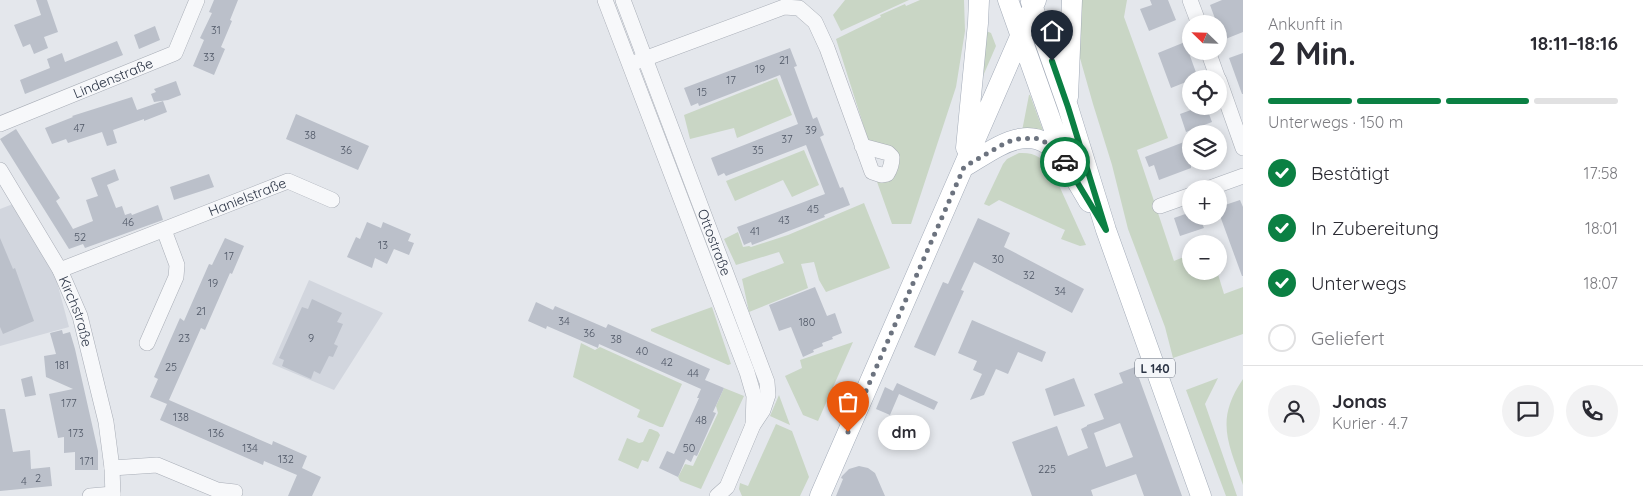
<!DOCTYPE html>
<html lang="de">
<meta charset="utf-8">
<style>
body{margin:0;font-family:Quicksand,sans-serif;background:#f2f2f3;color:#2b2b33;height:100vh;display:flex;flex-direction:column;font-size:19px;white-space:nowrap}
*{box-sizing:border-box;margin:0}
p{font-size:16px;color:#7c7c81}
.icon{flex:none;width:28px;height:28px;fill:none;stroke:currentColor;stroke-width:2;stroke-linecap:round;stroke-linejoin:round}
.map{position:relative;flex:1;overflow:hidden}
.panel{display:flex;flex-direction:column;background:#fff;width:400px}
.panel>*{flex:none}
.needle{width:32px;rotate:293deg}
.controls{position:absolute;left:1182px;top:15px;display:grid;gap:10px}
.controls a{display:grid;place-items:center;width:45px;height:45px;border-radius:50%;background:#fff;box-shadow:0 2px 8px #0003;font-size:25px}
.pin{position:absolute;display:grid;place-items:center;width:42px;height:42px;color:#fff;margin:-51px -21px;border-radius:50% 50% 50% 0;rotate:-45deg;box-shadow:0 0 5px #0007}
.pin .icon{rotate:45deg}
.courier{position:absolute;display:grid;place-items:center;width:50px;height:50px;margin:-25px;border:4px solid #0b8043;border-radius:50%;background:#fff;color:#222;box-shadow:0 1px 6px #0007}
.bubble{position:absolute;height:35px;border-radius:18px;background:#fff;box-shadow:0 2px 8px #0003;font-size:16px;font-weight:700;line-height:35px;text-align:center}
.overview em{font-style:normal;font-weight:700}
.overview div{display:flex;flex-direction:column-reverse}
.overview{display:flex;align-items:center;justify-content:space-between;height:85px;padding:0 25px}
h1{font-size:32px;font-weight:700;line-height:38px}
.bar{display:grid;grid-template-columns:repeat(4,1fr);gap:8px 5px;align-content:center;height:60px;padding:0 25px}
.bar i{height:6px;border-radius:4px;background:#e1e1e2}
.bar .selected{background:#0b8043}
.bar p{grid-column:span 4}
.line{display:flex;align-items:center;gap:12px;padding:0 25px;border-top:1px solid #e1e1e2}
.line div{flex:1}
.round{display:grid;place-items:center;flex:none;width:52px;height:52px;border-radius:26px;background:#f2f2f3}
ol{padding:0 25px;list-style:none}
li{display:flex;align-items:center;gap:15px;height:55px}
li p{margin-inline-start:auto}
li .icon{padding:5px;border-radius:50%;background:#0b8043;color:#fff;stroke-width:4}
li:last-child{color:#7c7c81}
li i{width:28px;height:28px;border:2px solid #e1e1e2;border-radius:50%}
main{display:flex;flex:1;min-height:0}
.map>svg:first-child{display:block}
.built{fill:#d2d6de}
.green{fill:#c9d6c5}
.building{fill:#bbc0ca;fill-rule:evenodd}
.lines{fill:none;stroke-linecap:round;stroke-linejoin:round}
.minor-casing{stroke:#a9aeb7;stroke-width:16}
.major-casing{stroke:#a3abb8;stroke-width:21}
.minor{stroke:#f7f8fa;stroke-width:15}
.major{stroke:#fff;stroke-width:20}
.done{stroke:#6c737f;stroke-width:5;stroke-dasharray:0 9}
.route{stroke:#0b8043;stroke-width:6}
.labels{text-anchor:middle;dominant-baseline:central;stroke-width:4.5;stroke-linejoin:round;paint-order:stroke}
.number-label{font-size:11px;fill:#4f5766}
.shield{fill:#f4f6f9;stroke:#676e7b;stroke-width:1}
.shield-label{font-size:12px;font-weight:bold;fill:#2b3445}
.street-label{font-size:14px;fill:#2b3445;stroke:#f4f6f9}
</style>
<main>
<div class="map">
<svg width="1243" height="496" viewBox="0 0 1243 496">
<rect width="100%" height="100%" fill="#e4e7ec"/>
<path class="built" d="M13 204 54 271 69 327 0 346V209Z
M309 280 383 313 334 390 272 364Z"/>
<path class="green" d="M845 0H909L841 31 833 15Z
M920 0H964L965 31 956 87 911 224H892L876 179 899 160 869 143 836 39 881 17 880 15 905 4 906 6Z
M1077 0H1127L1124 17 1168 138 1137 150 1174 261 1191 254V271H1217L1224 294 1243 287V334L1173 358 1165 327 1128 229 1112 165 1093 104 1076 44Z
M986 31 991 33 996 46 980 83Z
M777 78 792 115 737 138 734 128 690 139 684 115Z
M1029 95H1030L1044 133 1022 131Z
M804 150 819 185 792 197 783 180 735 201 726 181Z
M1019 153C1035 152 1043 158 1052 170L1086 245 1080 246 1061 239 1065 230 999 200 989 206 984 204 1003 164 1007 159Z
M864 203 890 268 826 292 819 280 814 262 801 264 808 288 749 312 742 279 784 263 779 252 736 265 724 239 738 232 743 247 749 246 751 247 788 235Z
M712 307 731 364 728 365 651 331V329Z
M853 342 818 421 803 415 785 376 802 368 800 360Z
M581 343 595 350 600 347 682 384 663 427H660L637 417 640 410 573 377Z
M1218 378 1205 404 1237 496H1226L1186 390Z
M1243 379V485C1228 442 1215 420 1243 379Z
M724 388 744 396 701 489 680 481 678 477 685 464 693 466 718 413 716 406Z
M779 395 790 425 770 416Z
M776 424 792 431 809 477 800 496H742L739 489 740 483 748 486Z
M649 429H651L658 432 660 435 648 462 642 460 638 469 618 460 627 438 639 443 643 442Z"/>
<path class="building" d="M36 0H47L58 32 44 37 48 48 34 54 30 44 23 47 14 25 41 15Z
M214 0H238L230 20 232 21 221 47 225 49 214 75 193 66 204 40 200 38 212 13 209 12Z
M1150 0H1168L1176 20 1149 31 1140 9 1152 5Z
M1222 0H1243V32L1223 40 1219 24H1217L1210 5Z
M155 26 160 40 139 49 134 35Z
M117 41 123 55 25 94 20 80 50 68 47 59 62 53 65 62Z
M1185 42 1198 78 1191 79V80L1171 88 1158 53Z
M790 48 797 66 794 67 813 119 817 117 824 135 820 137 840 188 843 187 850 205 824 215 825 217 752 245 751 242 744 245 737 227 825 194 806 145 726 176 724 173 718 176 711 158 798 124 780 75 699 106 698 103 691 106 684 88Z
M1243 53V94H1242L1229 58Z
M176 81 181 95 168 100 154 102 151 94 156 92 154 89Z
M132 97 137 110 163 101 167 112 144 121V119L113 130 117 143 107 146 102 132 68 143 66 139 52 144 45 128 73 117 72 116Z
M1202 106H1206L1212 122 1186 132 1180 114Z
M296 114 369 146 358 170 286 139Z
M16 129 60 198 56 201 73 229 93 221 86 200 98 196 91 178 115 169 119 180 107 185 116 208 122 206 125 215 131 213 132 215 158 205 163 220 85 248 83 244 69 249 0 139Z
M1189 140 1191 147V168L1159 180 1154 165 1149 167 1145 157Z
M209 174 214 187 174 200 170 187Z
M1240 200 1243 207V276H1242L1219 213V207Z
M1191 212V216H1199L1204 228 1180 236 1174 218Z
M978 218 1010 233 1004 247 1084 289 1072 313 974 262 961 290 964 291 935 356 914 347 943 282 948 284Z
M367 222 381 228 383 222 411 234 408 241 414 243 409 255 394 249 387 264 375 258 372 268 347 257 356 237 360 239Z
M0 238 13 269 15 268 34 321 3 334 0 327Z
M225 238 244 246 232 274 230 273 205 330 201 328 169 400 272 445 273 441 307 456 302 468 321 477 312 496H288L297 475 264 461 263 465 160 420 167 404 150 397 158 379 154 377 180 318 184 321 209 264 212 265Z
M815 287 827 316 835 313 842 333 832 337 833 339 822 343 823 346 813 350 814 352 803 357 791 327 779 331 769 305Z
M312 299 342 313 337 322 343 324 334 344 338 346 333 357 329 356 320 374 314 371 311 379 282 366 284 360 279 358 302 307 308 309Z
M536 302 553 310 555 306 606 328 608 324 710 369 705 380 724 388 713 412 716 413 697 456 694 455 691 462 686 459 678 477 659 468 667 451 674 454 699 398H697L701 389 599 344 598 348 547 326 546 329 528 321Z
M972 320 1046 352 1042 362 1018 352 1008 374 996 369 984 395 970 400 982 374 973 370 977 361 958 353Z
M62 330 63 334 70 332 75 349 98 451V470H75V452L64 453V437L58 438 49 394 73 389 46 377 44 356 56 354 50 333Z
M1135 367 1182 496H1144L1136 474 1091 490 1093 496H1032L1012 442 1057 426 1068 456 1088 448 1081 429 1087 426V425L1104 419 1094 394 1123 383 1119 373ZM1120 423 1133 457 1106 467 1094 433Z
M32 376 36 395 25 397 21 379Z
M1074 378 1085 406 1054 416 1045 389Z
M897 383 938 402 934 410 899 394 890 415 876 409 885 387 893 391Z
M0 409H5L13 452 30 450 31 469 50 467 52 486 0 491Z
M859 466 868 468 875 473 885 496H836L843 479 841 478 842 476 849 469Z"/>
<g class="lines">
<defs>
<g id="minor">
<path d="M605 0 747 372 754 396 753 425"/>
<path id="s1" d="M623 0 767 382 768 395 763 410 753 425 727 487 717 496"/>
<path d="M1190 0 1199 24"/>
<path d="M1208 51 1218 79"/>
<path d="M636 62 784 7 799 8 815 22 827 48 872 172 881 175 887 174C891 168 892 164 892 157L888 153 862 146"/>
<path d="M1219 80 1243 148"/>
<path id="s2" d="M0 124 175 53 197 0"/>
<path id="s3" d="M0 170 60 270 80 316 106 422 112 468 113 496"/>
<path d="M1207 189 1243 176"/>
<path d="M1160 206 1191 195"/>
<path id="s4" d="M60 270 288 181 332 200"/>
<path d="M147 343 176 277 177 265 164 230"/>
<path d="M112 468 157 465 217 490 235 492"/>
<path d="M90 496 113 494"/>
</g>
<path id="major" d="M1008 0 1066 163 1089 202
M1031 2 1068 107 1106 230 1201 496
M1068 97 1072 0
M966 148 978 23 979 0
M964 167C998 147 1032 117 1064 160
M820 496 1036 0"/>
</defs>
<use href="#minor" class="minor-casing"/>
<use href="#major" class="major-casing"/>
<use href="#minor" class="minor"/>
<use href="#major" class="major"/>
</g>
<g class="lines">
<path class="done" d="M848 432 964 167 1007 142 1017 139 1035 138 1050 144 1065 162"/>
<path class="route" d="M1052 61 1068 107 1106 230 1065 162"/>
</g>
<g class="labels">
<g class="number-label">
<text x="216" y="30">31</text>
<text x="209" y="57">33</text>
<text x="784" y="60">21</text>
<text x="760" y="69">19</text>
<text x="731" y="80">17</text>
<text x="702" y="92">15</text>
<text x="79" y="128">47</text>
<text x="811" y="130">39</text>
<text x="310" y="135">38</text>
<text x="787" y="139">37</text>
<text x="346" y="150">36</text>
<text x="758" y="150">35</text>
<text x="813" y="209">45</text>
<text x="784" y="220">43</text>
<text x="128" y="222">46</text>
<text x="755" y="231">41</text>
<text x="80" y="237">52</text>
<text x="383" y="245">13</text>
<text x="229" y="256">17</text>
<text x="998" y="259">30</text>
<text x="1029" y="275">32</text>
<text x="213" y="283">19</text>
<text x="1060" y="291">34</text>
<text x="201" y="311">21</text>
<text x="564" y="321">34</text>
<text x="807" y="322">180</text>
<text x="589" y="333">36</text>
<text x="184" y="338">23</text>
<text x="311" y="338">9</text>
<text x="616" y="339">38</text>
<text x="642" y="351">40</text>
<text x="667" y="362">42</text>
<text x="62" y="365">181</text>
<text x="171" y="367">25</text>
<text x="693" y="373">44</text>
<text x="69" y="403">177</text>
<text x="181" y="417">138</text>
<text x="701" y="420">48</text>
<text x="76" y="433">173</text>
<text x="216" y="433">136</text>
<text x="250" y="448">134</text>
<text x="689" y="448">50</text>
<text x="286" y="459">132</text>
<text x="87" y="461">171</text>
<text x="1047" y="469">225</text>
<text x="38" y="478">2</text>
<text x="24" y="481">4</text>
</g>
<rect class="shield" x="1135" y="358.5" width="40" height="19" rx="4"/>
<g class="shield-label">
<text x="1155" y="368">L 140</text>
</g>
<g class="street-label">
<text stroke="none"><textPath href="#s2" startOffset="122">Lindenstraße</textPath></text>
<text stroke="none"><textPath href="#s4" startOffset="201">Hanielstraße</textPath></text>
<text stroke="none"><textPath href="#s1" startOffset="259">Ottostraße</textPath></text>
<text stroke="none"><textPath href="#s3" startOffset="161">Kirchstraße</textPath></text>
</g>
</g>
</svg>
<div class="controls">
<a><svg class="needle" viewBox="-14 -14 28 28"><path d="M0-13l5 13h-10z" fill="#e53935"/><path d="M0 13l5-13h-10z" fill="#7c7c81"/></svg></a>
<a><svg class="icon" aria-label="locate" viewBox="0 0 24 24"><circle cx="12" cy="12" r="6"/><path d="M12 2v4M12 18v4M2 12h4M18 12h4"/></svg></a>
<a><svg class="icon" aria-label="layers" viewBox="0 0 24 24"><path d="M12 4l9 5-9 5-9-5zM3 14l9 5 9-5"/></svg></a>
<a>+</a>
<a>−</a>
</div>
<div class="pin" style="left:848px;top:432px;background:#ea580c"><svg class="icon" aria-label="bag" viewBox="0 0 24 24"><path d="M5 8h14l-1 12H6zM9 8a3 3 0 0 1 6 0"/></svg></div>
<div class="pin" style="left:1052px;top:61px;background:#1f2937"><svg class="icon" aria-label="home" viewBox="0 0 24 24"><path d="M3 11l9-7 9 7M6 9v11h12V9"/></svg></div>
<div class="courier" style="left:1065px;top:162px"><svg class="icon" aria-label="car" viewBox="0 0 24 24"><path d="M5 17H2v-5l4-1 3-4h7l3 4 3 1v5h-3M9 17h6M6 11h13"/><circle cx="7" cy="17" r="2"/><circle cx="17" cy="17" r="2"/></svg></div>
<div class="bubble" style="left:878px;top:415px;width:52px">dm</div>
</div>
<section class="panel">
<div class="overview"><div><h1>2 Min.</h1><p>Ankunft in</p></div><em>18:11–18:16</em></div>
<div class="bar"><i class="selected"></i><i class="selected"></i><i class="selected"></i><i></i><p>Unterwegs · 150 m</p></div>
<ol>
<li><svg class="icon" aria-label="check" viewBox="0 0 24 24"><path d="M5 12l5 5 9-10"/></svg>Bestätigt<p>17:58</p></li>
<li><svg class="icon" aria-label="check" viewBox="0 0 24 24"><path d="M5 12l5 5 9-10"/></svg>In Zubereitung<p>18:01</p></li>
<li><svg class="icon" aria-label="check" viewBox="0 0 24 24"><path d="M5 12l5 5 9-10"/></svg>Unterwegs<p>18:07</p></li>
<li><i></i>Geliefert</li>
</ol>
<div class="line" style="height:90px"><a class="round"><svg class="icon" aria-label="person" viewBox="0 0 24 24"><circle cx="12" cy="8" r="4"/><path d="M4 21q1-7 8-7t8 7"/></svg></a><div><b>Jonas</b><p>Kurier · 4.7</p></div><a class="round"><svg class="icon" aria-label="chat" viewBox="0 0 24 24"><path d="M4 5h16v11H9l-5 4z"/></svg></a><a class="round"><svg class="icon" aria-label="phone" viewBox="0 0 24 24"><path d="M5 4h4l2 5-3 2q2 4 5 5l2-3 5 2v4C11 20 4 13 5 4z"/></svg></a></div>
</section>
</main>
